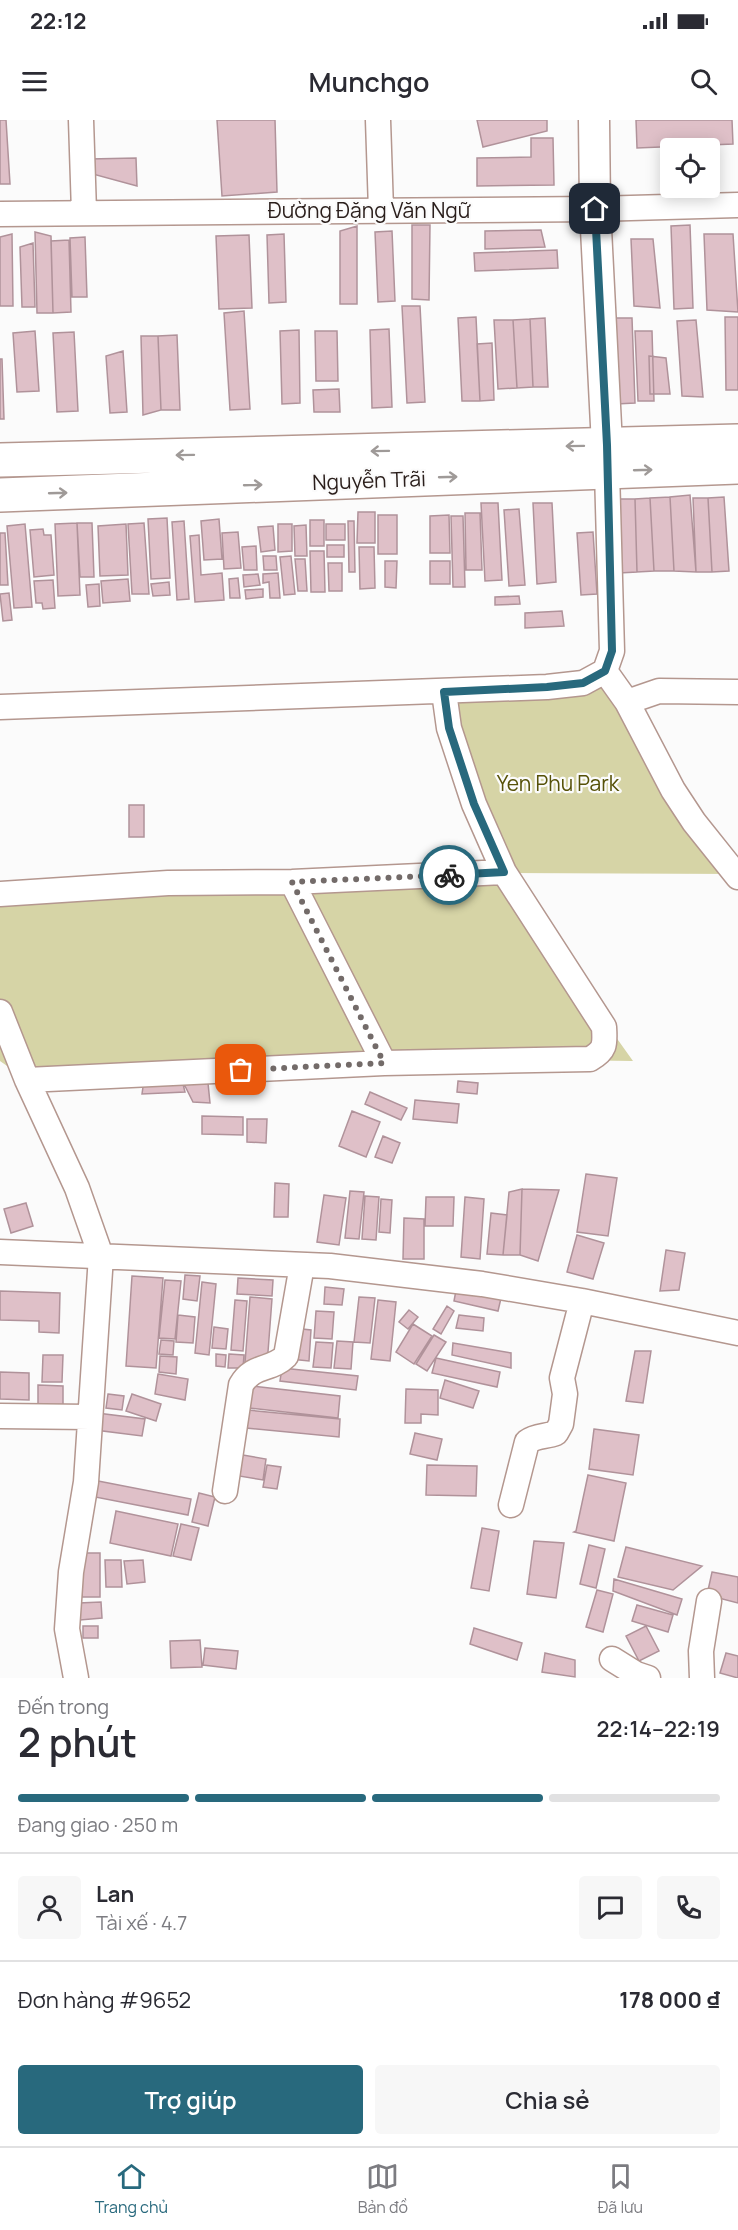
<!DOCTYPE html>
<html lang="vi">
<meta charset="utf-8">
<style>
body{margin:0;font-family:Manrope,sans-serif;background:#f7f7f7;color:#2b2b33;height:100vh;display:flex;flex-direction:column;font-size:22px;white-space:nowrap}
*{box-sizing:border-box;margin:0}
p{font-size:20px;color:#7c7c81}
.icon{flex:none;width:33px;height:33px;fill:none;stroke:currentColor;stroke-width:2;stroke-linecap:round;stroke-linejoin:round}
.map{position:relative;height:1558px;overflow:hidden}
.panel{display:flex;flex-direction:column;background:#fff;flex:1}
.panel>*{flex:none}
.tools{position:absolute;left:660px;top:18px;display:grid;gap:12px}
.tools a{display:grid;place-items:center;width:60px;height:60px;border-radius:6px;background:#fff;box-shadow:0 3px 15px #0003;font-size:30px}
.pin{position:absolute;display:grid;place-items:center;width:51px;height:51px;color:#fff;margin:-26px;border-radius:12px;box-shadow:0 3px 9px #0006}
.courier{position:absolute;display:grid;place-items:center;width:60px;height:60px;margin:-30px;border:4px solid #28697d;border-radius:50%;background:#fff;color:#222;box-shadow:0 2px 8px #0007}
.overview em{font-style:normal;font-weight:600}
.overview div{display:flex;flex-direction:column-reverse}
.overview{display:flex;align-items:center;justify-content:space-between;height:102px;padding:0 18px}
h1{font-size:39px;font-weight:600;line-height:45px}
.bar{display:grid;grid-template-columns:repeat(4,1fr);gap:9px 6px;align-content:center;height:72px;padding:0 18px}
.bar i{height:8px;border-radius:4px;background:#e1e1e2}
.bar .on{background:#28697d}
.bar p{grid-column:span 4}
.line{display:flex;align-items:center;gap:15px;padding:0 18px;border-top:2px solid #e1e1e2}
.line div{flex:1}
.round{display:grid;place-items:center;flex:none;width:63px;height:63px;border-radius:6px;background:#f7f7f7}
.button{display:flex;gap:12px;margin-top:auto;padding:12px 18px}
.button a{flex:1;height:69px;border-radius:6px;background:#28697d;color:#fff;font-size:24px;font-weight:600;line-height:69px;text-align:center}
.button a+a{background:#f7f7f7;color:#2b2b33}
.status{display:flex;justify-content:space-between;align-items:center;height:42px;padding:0 30px;background:#fff;direction:ltr}
.status svg{height:16px;fill:currentColor}
header{display:flex;justify-content:space-between;align-items:center;height:78px;padding:0 18px;background:#fff;font-size:27px;font-weight:600}
.tab-bar{display:flex;justify-content:space-around;align-items:center;height:84px;border-top:2px solid #e1e1e2;background:#fff;font-size:16px;color:#7c7c81}
.tab-bar a{display:grid;justify-items:center;gap:3px}
.tab-bar .on{color:#28697d}
.map>svg:first-child{display:block}
.green{fill:#d6d4a6}
.building{fill:#dfc0c8;stroke:#b0929a;stroke-width:1.5}
.lines{fill:none;stroke-linecap:round;stroke-linejoin:round}
.minor-casing{stroke:#b4978f;stroke-width:27}
.tertiary-casing{stroke:#b4978f;stroke-width:33}
.secondary-casing{stroke:#b4978f;stroke-width:36}
.primary-casing{stroke:#b4978f;stroke-width:36}
.minor{stroke:#fff;stroke-width:24}
.tertiary{stroke:#fff;stroke-width:30}
.secondary{stroke:#fff;stroke-width:33}
.primary{stroke:#fff;stroke-width:33}
.oneway{stroke:#9f9a98}
.done{stroke:#736b69;stroke-width:6;stroke-dasharray:0 10.8}
.route{stroke:#28697d;stroke-width:8}
.labels{text-anchor:middle;dominant-baseline:central;stroke-width:4.5;stroke-linejoin:round;paint-order:stroke}
.street-label{font-size:21px;fill:#2a1e1b;stroke:#fbfbfb}
.park-label{font-size:21px;fill:#565108;stroke:#fbfbfb}
</style>
<div class="status"><b>22:12</b><svg viewBox="0 0 49 12"><path d="M0 12V9h3v3zM5 12V6h3v6zM10 12V3h3v9zM15 12V0h3v12zM26 1h20v11H26zM47 4h2v5h-2z"/></svg></div>
<header><svg class="icon" aria-label="menu" viewBox="0 0 24 24"><path d="M4 6h16M4 12h16M4 18h16"/></svg>Munchgo<svg class="icon" aria-label="search" viewBox="0 0 24 24"><circle cx="10" cy="10" r="6"/><path d="M15 15l6 6"/></svg></header>
<div class="map">
<svg width="738" height="1558" viewBox="0 0 738 1558">
<rect width="100%" height="100%" fill="#fbfbfb"/>
<path class="green" d="M605 551 735 754 505 753 538 808 633 941 561 940 27 960 0 941V775L501 753 442 622 435 602 444 572Z"/>
<path class="building" d="M0 0H6L10 64H0Z
M217 0H275L277 72 222 76Z
M477 0H547V11L483 27Z
M636 0H732L733 24 637 28Z
M531 18H553L554 65 477 66V38L531 37Z
M136 38 137 66 89 53V39Z
M412 105H430L429 180 412 179Z
M690 105 693 188 674 189 671 106Z
M357 106V184H340V111Z
M541 110 545 127 485 129V111Z
M392 111 395 181 378 182 375 112Z
M35 112 51 116 53 193H37Z
M12 114 13 186H0V117Z
M284 114 286 182 269 183 267 115Z
M704 114H733L738 192 707 190Z
M249 115 252 188 219 189 216 116Z
M85 117 87 177H72L70 118Z
M631 119H653L660 188 634 186Z
M69 120 71 192 53 193 51 121Z
M33 123 35 187H22L20 127Z
M557 130 558 148 475 151 474 133Z
M402 186H420L425 282 407 283Z
M244 191 250 289 230 290 224 193Z
M476 197 480 281H462L458 198Z
M725 197H738V270H726Z
M545 198 548 267H533L530 199Z
M612 198H632L635 283 616 284Z
M530 199 533 267 517 268 513 200Z
M494 200H513L517 268 498 269Z
M696 200 703 277 682 276 677 201Z
M389 209 392 287 372 288 370 210Z
M299 210 300 283 282 284 280 211Z
M35 211 39 271 17 272 13 213Z
M315 211H337L338 261H316Z
M635 211H652L654 281H638Z
M74 212 78 291 57 292 53 213Z
M177 215 180 290H161L158 216Z
M141 216H158L161 290 143 295Z
M492 223 494 280 480 281 477 224Z
M123 231 127 292 110 293 106 236Z
M649 236 666 238 670 274H650Z
M0 239H2L4 299H0Z
M339 269 340 292H314L313 270Z
M690 375 696 452 674 451 670 377Z
M670 377 674 451H654L650 378Z
M724 377 729 451 712 452 708 378Z
M650 378 654 451 637 452 635 379Z
M693 378H708L712 452H696Z
M617 379H635L637 452 619 453Z
M481 383H498L502 460 485 461Z
M533 383H552L556 462 537 464Z
M519 389 525 465 509 466 504 390Z
M358 392H375V423H357Z
M465 393H480L482 450H466Z
M378 395H397V434H378Z
M449 395 450 433H430V396Z
M451 396H463L465 467H453Z
M167 398 170 458 151 459 148 399Z
M219 399 222 439 204 440 201 401Z
M310 400H324V426H310Z
M184 401 189 479 177 480 172 402Z
M348 401H354L355 452H349Z
M77 403 80 475 58 476 55 404Z
M77 403H92L94 457H80Z
M144 403 149 474H132L128 404Z
M25 404 32 487 14 488 7 406Z
M126 404 128 455 100 456 98 406Z
M278 404H292V431L278 432Z
M326 404H345V420H326Z
M306 405 307 436H295L294 406Z
M273 406 275 430 261 432 258 407Z
M43 409 44 415H51L54 455 34 457 30 410Z
M238 412 241 448 224 449 222 413Z
M593 412 597 474 581 475 577 413Z
M0 413H5L8 465H0Z
M199 415 201 455 222 453 224 480 195 482 190 416Z
M327 425H344V437H327Z
M256 426 257 450H244L242 427Z
M359 427H374L375 468 360 469Z
M310 431H324L325 472H311Z
M263 436H276L277 450H264Z
M291 436 295 474 284 475 280 437Z
M295 439H305L307 471H298Z
M385 441H397L396 468 385 467Z
M430 441H450V464H430Z
M328 443H342V471H329Z
M278 453 280 478H270L269 462 263 463V454Z
M258 454 260 465 244 467 243 455Z
M238 458 240 478H230L229 459Z
M128 459 130 481 103 483 101 461Z
M53 460 55 488 43 489 42 483H36L34 461Z
M169 462 170 475 153 476 151 464Z
M99 464 100 486 88 487 86 465Z
M263 469V477L246 479 245 470Z
M9 473 12 500 3 501 0 474Z
M519 476 520 484 495 485V477Z
M562 491 564 506 525 508V493Z
M129 685H144V717H129Z
M144 960H182L185 972 142 974Z
M182 960 208 963 210 983 193 982Z
M458 961 478 963 477 974 457 972Z
M370 972 407 988 401 1000 365 984Z
M415 980 459 984 457 1003 413 999Z
M352 991 380 1002 366 1037 339 1026Z
M202 996 243 997V1015L202 1014Z
M247 999H267L266 1023 247 1022Z
M383 1016 400 1023 392 1043 375 1037Z
M586 1054 617 1058 608 1116 577 1112Z
M275 1063 289 1064 288 1097H274Z
M522 1069 559 1070 538 1141 520 1135Z
M522 1069 520 1135H503L509 1072Z
M350 1071 364 1072 359 1119 345 1118Z
M324 1075 346 1078 339 1125 317 1122Z
M365 1076 379 1077 376 1120 362 1119Z
M426 1077H454L453 1106H425Z
M465 1077 484 1079 480 1139 461 1137Z
M381 1079 392 1080 390 1113 379 1112Z
M26 1083 33 1106 11 1113 4 1089Z
M491 1093 507 1095 503 1135 487 1134Z
M404 1098 424 1099V1139H403Z
M577 1115 604 1123 593 1159 567 1152Z
M666 1130 685 1133 679 1170 660 1171Z
M185 1155 200 1156 197 1181 183 1179Z
M132 1156 163 1158 156 1248 126 1246Z
M238 1158 273 1160 272 1176 237 1174Z
M165 1160 181 1161 175 1219 159 1218Z
M202 1162 216 1164 209 1235 195 1233Z
M457 1165 502 1174 498 1191 454 1181Z
M325 1167 344 1169 342 1185 324 1184Z
M0 1171 60 1173 59 1213 39 1212V1201L0 1200Z
M250 1177 272 1179 267 1245 245 1243Z
M359 1177 375 1178 370 1223 354 1222Z
M235 1180 247 1181 243 1231 231 1230Z
M378 1180 396 1182 390 1241 371 1239Z
M447 1186 454 1191 441 1214 433 1209Z
M409 1190 418 1197 408 1209 399 1202Z
M316 1191 334 1192 332 1219 314 1218Z
M178 1195 195 1197 193 1223 176 1222Z
M459 1195 484 1198 483 1211 456 1208Z
M413 1204 432 1216 414 1244 396 1232Z
M214 1207 228 1209 226 1229 212 1228Z
M293 1208 311 1210 309 1241 290 1239Z
M434 1215 446 1222 427 1251 416 1244Z
M161 1220 174 1221 173 1235 159 1234Z
M337 1221 353 1222 351 1249 334 1248Z
M316 1222 333 1223 331 1248 313 1247Z
M453 1223 511 1233V1248L452 1235Z
M635 1231H651L643 1283 626 1281Z
M216 1234 226 1235 225 1247 216 1246Z
M229 1234 244 1235 243 1248H228Z
M43 1235H63L62 1262H42Z
M160 1236 177 1237 176 1254 159 1252Z
M436 1238 500 1252 497 1267 432 1253Z
M282 1248 358 1256 356 1270 280 1261Z
M0 1252 29 1253V1280L0 1279Z
M158 1254 188 1259 185 1280 155 1274Z
M445 1260 479 1271 473 1288 440 1278Z
M38 1265 63 1266V1294H38Z
M251 1266 340 1276 338 1298 249 1288Z
M406 1269 438 1270V1295L421 1294V1303H405Z
M108 1274 124 1276 122 1290 106 1288Z
M132 1274 161 1284 156 1301 126 1291Z
M247 1290 340 1299 339 1317 246 1308Z
M97 1293 145 1299 142 1316 95 1310Z
M594 1309 639 1315 633 1355 589 1349Z
M415 1313 442 1319 437 1340 410 1334Z
M237 1334 266 1339 263 1360 233 1355Z
M267 1345 281 1347 277 1369 263 1367Z
M427 1345 477 1346 476 1376 426 1375Z
M588 1355 626 1363 614 1421 574 1412 576 1411Z
M93 1360 191 1379 188 1395 90 1376Z
M199 1373 215 1377 208 1406 192 1402Z
M116 1391 178 1404 171 1436 110 1423Z
M181 1404 199 1408 191 1440 173 1436Z
M482 1408 499 1411 489 1471 471 1468Z
M534 1421 564 1423 556 1478 527 1474Z
M589 1425 605 1429 596 1468 580 1464Z
M626 1427 702 1446 673 1470 618 1457Z
M82 1433H100V1477H82Z
M105 1440H121L122 1467H106Z
M143 1440 145 1462 127 1464 124 1441Z
M712 1452 738 1457V1483L707 1475Z
M614 1459 682 1479 677 1495 613 1471Z
M597 1470 613 1474 603 1512 586 1507Z
M101 1482 102 1498 80 1500 79 1483Z
M637 1485 673 1495 668 1512 632 1501Z
M83 1506H98V1518H83Z
M646 1506 659 1531 639 1541 626 1516Z
M474 1508 522 1523 517 1540 470 1524Z
M200 1520 202 1547 171 1548 170 1521Z
M205 1528 238 1531 236 1549 203 1545Z
M545 1533 575 1540V1557L542 1552Z
M726 1533 738 1536V1558L720 1553Z"/>
<g class="lines">
<defs>
<path id="minor" d="M81 0 84 92
M378 0 381 90
M0 94 595 89 738 85
M605 551 627 582 673 670 694 702 738 757
M627 582 659 571 738 572
M0 587 547 567 583 563 605 551 612 531 607 351
M292 762 384 943
M0 774 168 763 292 762 504 752
M0 892 27 960 77 1068 101 1136 86 1362 71 1452 67 1509 76 1558
M27 960 384 943 590 939C606 930 605 924 604 907L504 752 474 684 449 608 444 572
M0 1132 330 1146 482 1164 582 1181 738 1213
M0 1296 90 1297
M225 1371 241 1265C253 1244 271 1251 286 1236L302 1145
M511 1385 527 1322C536 1315 546 1317 556 1313L561 1304 565 1274 562 1258 582 1181
M612 1539 636 1554 648 1558
M702 1558 701 1531 709 1481"/>
<path id="tertiary" d="M594 0 595 89 607 325"/>
<path id="secondary" d="M0 340 738 321
M0 375 738 347"/>
<path id="primary" d="M607 325V351"/>
</defs>
<use href="#minor" class="minor-casing"/>
<use href="#tertiary" class="tertiary-casing"/>
<use href="#secondary" class="secondary-casing"/>
<use href="#primary" class="primary-casing"/>
<use href="#minor" class="minor"/>
<use href="#tertiary" class="tertiary"/>
<use href="#secondary" class="secondary"/>
<use href="#primary" class="primary"/>
</g>
<defs><path id="oneway-shaft" d="M-6 0H5M1.5-3L5.5 0L1.5 3" fill="none" stroke-width="1.6" stroke-linecap="round" stroke-linejoin="round" transform="scale(1.5)"/></defs>
<g class="oneway">
<use href="#oneway-shaft" transform="translate(575 326) rotate(179)"/>
<use href="#oneway-shaft" transform="translate(380 331) rotate(179)"/>
<use href="#oneway-shaft" transform="translate(185 335) rotate(179)"/>
<use href="#oneway-shaft" transform="translate(643 350) rotate(-2)"/>
<use href="#oneway-shaft" transform="translate(448 357) rotate(-2)"/>
<use href="#oneway-shaft" transform="translate(253 365) rotate(-2)"/>
<use href="#oneway-shaft" transform="translate(58 373) rotate(-2)"/>
</g>
<g class="lines">
<path class="done" d="M241 950 384 943 292 762 449 755"/>
<path class="route" d="M449 755 504 752 474 684 449 608 444 572 547 567 583 563 605 551 612 531 607 325 595 89"/>
</g>
<g class="labels">
<g class="street-label">
<text x="369" y="90">Đường Đặng Văn Ngữ</text>
<text transform="translate(369 360) rotate(-2)">Nguyễn Trãi</text>
</g>
<g class="park-label">
<text x="558" y="663">Yen Phu Park</text>
</g>
</g>
</svg>
<div class="tools">
<a><svg class="icon" aria-label="locate" viewBox="0 0 24 24"><circle cx="12" cy="12" r="6"/><path d="M12 2v4M12 18v4M2 12h4M18 12h4"/></svg></a>
</div>
<div class="pin" style="left:241px;top:950px;background:#ea580c"><svg class="icon" aria-label="bag" viewBox="0 0 24 24"><path d="M5 8h14l-1 12H6zM9 8a3 3 0 0 1 6 0"/></svg></div>
<div class="pin" style="left:595px;top:89px;background:#1f2937"><svg class="icon" aria-label="home" viewBox="0 0 24 24"><path d="M3 11l9-7 9 7M6 9v11h12V9"/></svg></div>
<div class="courier" style="left:449px;top:755px"><svg class="icon" aria-label="bike" viewBox="0 0 24 24"><circle cx="6" cy="16" r="4"/><circle cx="18" cy="16" r="4"/><path d="M6 16l4-8h5l3 8M10 8l3 8H6M13 5h3"/></svg></div>
</div>
<section class="panel">
<div class="overview"><div><h1>2 phút</h1><p>Đến trong</p></div><em>22:14–22:19</em></div>
<div class="bar"><i class="on"></i><i class="on"></i><i class="on"></i><i></i><p>Đang giao · 250 m</p></div>
<div class="line" style="height:108px"><a class="round"><svg class="icon" aria-label="person" viewBox="0 0 24 24"><circle cx="12" cy="8" r="4"/><path d="M4 21q1-7 8-7t8 7"/></svg></a><div><b>Lan</b><p>Tài xế · 4.7</p></div><a class="round"><svg class="icon" aria-label="chat" viewBox="0 0 24 24"><path d="M4 5h16v11H9l-5 4z"/></svg></a><a class="round"><svg class="icon" aria-label="phone" viewBox="0 0 24 24"><path d="M5 4h4l2 5-3 2q2 4 5 5l2-3 5 2v4C11 20 4 13 5 4z"/></svg></a></div>
<div class="line" style="height:78px"><div>Đơn hàng #9652</div><b>178 000 ₫</b></div>
<div class="button"><a>Trợ giúp</a><a>Chia sẻ</a></div>
</section>
<nav class="tab-bar">
<a class="on"><svg class="icon" aria-label="home" viewBox="0 0 24 24"><path d="M3 11l9-7 9 7M6 9v11h12V9"/></svg>Trang chủ</a>
<a><svg class="icon" aria-label="map" viewBox="0 0 24 24"><path d="M3 6l6-2 6 2 6-2v14l-6 2-6-2-6 2zM9 4v14M15 6v14"/></svg>Bản đồ</a>
<a><svg class="icon" aria-label="saved" viewBox="0 0 24 24"><path d="M7 4h10v16l-5-4-5 4z"/></svg>Đã lưu</a>
</nav>
